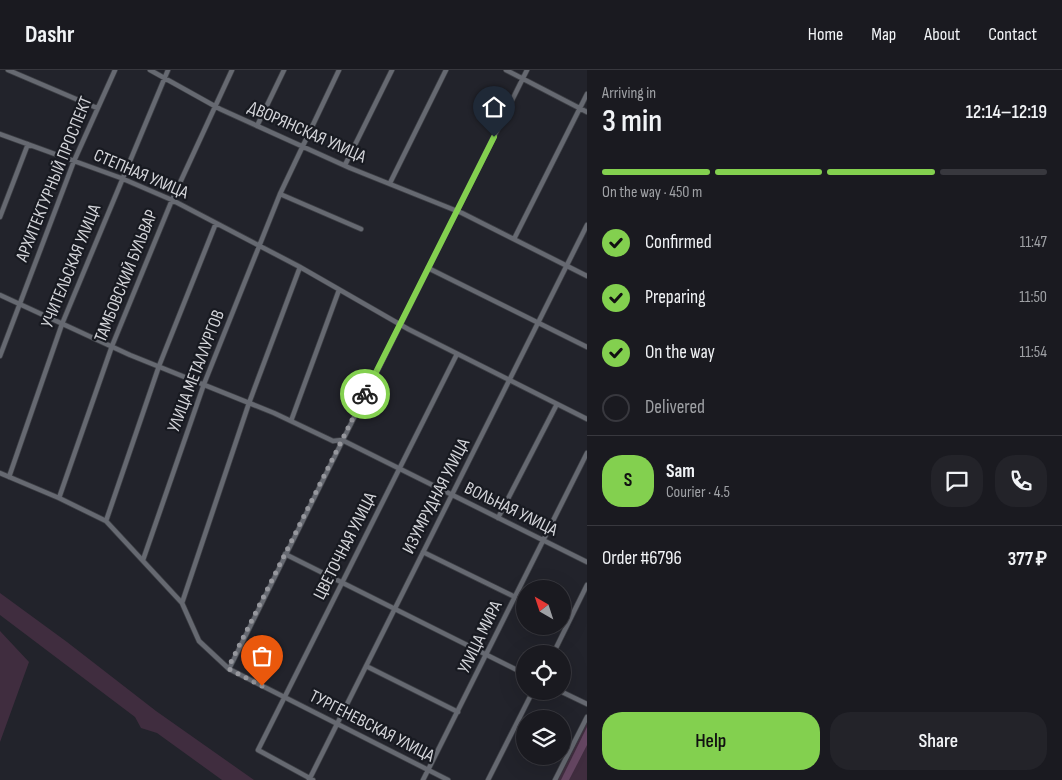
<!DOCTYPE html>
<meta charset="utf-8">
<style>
body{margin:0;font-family:"Sofia Sans Condensed",sans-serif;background:#232329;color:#f1f3f6;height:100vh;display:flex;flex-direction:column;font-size:19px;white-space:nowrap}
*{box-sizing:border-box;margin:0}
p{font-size:16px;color:#9fa1a5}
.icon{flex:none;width:28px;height:28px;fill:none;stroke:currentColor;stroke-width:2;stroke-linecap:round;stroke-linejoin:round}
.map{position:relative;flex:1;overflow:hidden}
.drawer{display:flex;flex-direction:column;background:#1a1a20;width:475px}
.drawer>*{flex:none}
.needle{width:32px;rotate:321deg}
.buttons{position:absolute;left:516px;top:510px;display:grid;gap:10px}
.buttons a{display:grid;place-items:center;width:55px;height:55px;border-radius:50%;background:#1a1a20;box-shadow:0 5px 20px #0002,0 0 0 1px #38383e;font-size:25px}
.pin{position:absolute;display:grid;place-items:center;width:42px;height:42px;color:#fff;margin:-51px -21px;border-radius:50% 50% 50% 0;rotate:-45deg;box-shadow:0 0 5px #0007}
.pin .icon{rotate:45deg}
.courier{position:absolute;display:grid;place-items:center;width:50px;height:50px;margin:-25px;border:4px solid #83d04f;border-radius:50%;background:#fff;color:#222;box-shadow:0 1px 6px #0007}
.headline em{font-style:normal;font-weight:600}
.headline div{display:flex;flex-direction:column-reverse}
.headline{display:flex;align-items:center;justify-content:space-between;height:85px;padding:0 15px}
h1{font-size:32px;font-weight:600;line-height:38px}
.bar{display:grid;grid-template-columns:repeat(4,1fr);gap:8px 5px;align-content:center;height:60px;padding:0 15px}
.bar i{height:6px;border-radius:4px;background:#38383e}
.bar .selected{background:#83d04f}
.bar p{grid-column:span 4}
.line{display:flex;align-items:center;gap:12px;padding:0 15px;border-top:1px solid #38383e}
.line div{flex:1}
.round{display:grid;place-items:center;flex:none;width:52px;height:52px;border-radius:20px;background:#232329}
ol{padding:0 15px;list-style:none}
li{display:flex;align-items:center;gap:15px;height:55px}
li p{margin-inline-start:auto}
li .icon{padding:5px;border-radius:50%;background:#83d04f;color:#111;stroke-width:4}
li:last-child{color:#9fa1a5}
li i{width:28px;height:28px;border:2px solid #38383e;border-radius:50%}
.primary-button{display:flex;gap:10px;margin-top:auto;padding:10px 15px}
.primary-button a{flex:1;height:58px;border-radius:20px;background:#83d04f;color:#111;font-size:20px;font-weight:600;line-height:58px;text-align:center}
.primary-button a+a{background:#232329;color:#f1f3f6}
header{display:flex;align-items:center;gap:30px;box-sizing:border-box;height:70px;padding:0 25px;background:#1a1a20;border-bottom:1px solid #38383e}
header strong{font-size:24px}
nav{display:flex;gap:28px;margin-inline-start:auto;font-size:18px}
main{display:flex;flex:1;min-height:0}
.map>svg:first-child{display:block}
.green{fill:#402d3f}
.forest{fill:#654662}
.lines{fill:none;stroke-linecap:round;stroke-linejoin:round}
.minor-casing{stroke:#3b3d43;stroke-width:6}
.minor{stroke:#666971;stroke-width:4.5}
.done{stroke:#96979d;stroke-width:5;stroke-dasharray:0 9}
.route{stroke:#83d04f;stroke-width:6}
.labels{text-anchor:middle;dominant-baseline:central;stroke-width:4.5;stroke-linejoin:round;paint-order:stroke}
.street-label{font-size:18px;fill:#d4d5da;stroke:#181a21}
</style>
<header>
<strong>Dashr</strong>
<nav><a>Home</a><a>Map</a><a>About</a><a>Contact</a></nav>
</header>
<main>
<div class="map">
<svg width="587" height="710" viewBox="0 0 587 710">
<rect width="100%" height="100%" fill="#22232b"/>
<path class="green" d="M0 523 67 572 156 641 254 710H222L157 663 141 658 135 647 0 545Z
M0 561 29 592 0 672Z
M587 652V710H558Z"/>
<path class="forest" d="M587 657V675L569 710H561Z"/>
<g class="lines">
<defs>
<path id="minor" d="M8 0 97 38
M150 0 220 39 350 98 462 143 587 206
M339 0 280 124 361 159
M506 0 587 42
M257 56 284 0
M0 64 121 108 172 130 300 197 408 259 587 349
M345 95 392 0
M390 113 446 0
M0 147 28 74
M514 169 587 24
M428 198 587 277
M0 225 130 285 274 343 333 371 342 370 587 492
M0 286 74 91 115 0
M291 351 339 220
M0 403 59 428 106 451 182 533 199 571 229 599 448 710
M9 407 62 254 168 0
M59 428 112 276 172 130 232 0
M498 448 557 334
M106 451 159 296 216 153
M423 482 515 527
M285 484 525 604
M143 490 204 314 280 124
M182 533 249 333 300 197
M553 584 587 515
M366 596 458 642
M229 599 527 0
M560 621 587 634
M309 710 587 155
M313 710 258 680 457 284
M423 710 587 383
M488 710 533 621
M555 710 587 647"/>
</defs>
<use href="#minor" class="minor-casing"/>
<use href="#minor" class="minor"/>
</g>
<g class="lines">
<path class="done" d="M262 616 229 599 231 592 365 324"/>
<path class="route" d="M365 324 494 67"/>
</g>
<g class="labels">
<g class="street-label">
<text transform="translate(307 62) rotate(24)">ДВОРЯНСКАЯ УЛИЦА</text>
<text transform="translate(141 104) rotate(23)">СТЕПНАЯ УЛИЦА</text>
<text transform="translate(54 109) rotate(-68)">АРХИТЕКТУРНЫЙ ПРОСПЕКТ</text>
<text transform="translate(71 196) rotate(-68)">УЧИТЕЛЬСКАЯ УЛИЦА</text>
<text transform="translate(126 206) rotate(-68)">ТАМБОВСКИЙ БУЛЬВАР</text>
<text transform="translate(196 301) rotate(-69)">УЛИЦА МЕТАЛЛУРГОВ</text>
<text transform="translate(436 426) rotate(-63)">ИЗУМРУДНАЯ УЛИЦА</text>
<text transform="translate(511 439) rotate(26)">ВОЛЬНАЯ УЛИЦА</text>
<text transform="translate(345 476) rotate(-63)">ЦВЕТОЧНАЯ УЛИЦА</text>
<text transform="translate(480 567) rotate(-64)">УЛИЦА МИРА</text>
<text transform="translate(372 656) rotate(27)">ТУРГЕНЕВСКАЯ УЛИЦА</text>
</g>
</g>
</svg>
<div class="buttons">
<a><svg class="needle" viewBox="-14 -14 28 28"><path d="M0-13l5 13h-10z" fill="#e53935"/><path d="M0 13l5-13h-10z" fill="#9fa1a5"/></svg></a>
<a><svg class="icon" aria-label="locate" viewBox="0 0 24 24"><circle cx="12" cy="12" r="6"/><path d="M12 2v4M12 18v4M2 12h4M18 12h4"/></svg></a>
<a><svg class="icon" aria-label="layers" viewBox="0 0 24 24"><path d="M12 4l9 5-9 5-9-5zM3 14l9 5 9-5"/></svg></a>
</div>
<div class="pin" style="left:262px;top:616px;background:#ea580c"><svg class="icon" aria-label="bag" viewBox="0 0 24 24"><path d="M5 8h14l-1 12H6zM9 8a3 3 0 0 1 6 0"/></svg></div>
<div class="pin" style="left:494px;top:67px;background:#1f2937"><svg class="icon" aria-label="home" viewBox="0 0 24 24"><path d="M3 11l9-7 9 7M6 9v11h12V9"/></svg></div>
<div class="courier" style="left:365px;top:324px"><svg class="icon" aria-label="bike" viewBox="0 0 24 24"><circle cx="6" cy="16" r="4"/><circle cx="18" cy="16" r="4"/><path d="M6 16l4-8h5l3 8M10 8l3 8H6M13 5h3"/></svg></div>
</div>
<section class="drawer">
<div class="headline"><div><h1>3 min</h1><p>Arriving in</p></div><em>12:14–12:19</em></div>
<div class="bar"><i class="selected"></i><i class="selected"></i><i class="selected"></i><i></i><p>On the way · 450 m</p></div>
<ol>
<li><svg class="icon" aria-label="check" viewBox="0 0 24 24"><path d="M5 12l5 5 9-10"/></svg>Confirmed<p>11:47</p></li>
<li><svg class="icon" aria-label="check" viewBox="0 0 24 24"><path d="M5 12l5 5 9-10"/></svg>Preparing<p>11:50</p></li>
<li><svg class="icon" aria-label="check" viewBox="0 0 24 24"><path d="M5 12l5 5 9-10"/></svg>On the way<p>11:54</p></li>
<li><i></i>Delivered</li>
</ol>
<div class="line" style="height:90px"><b class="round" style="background:#83d04f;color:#111">S</b><div><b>Sam</b><p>Courier · 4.5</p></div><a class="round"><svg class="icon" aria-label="chat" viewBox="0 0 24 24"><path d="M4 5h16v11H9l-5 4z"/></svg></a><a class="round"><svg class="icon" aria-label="phone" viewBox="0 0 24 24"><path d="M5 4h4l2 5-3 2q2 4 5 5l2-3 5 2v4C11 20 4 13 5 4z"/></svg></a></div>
<div class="line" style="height:65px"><div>Order #6796</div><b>377 ₽</b></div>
<div class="primary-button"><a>Help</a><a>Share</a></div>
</section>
</main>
